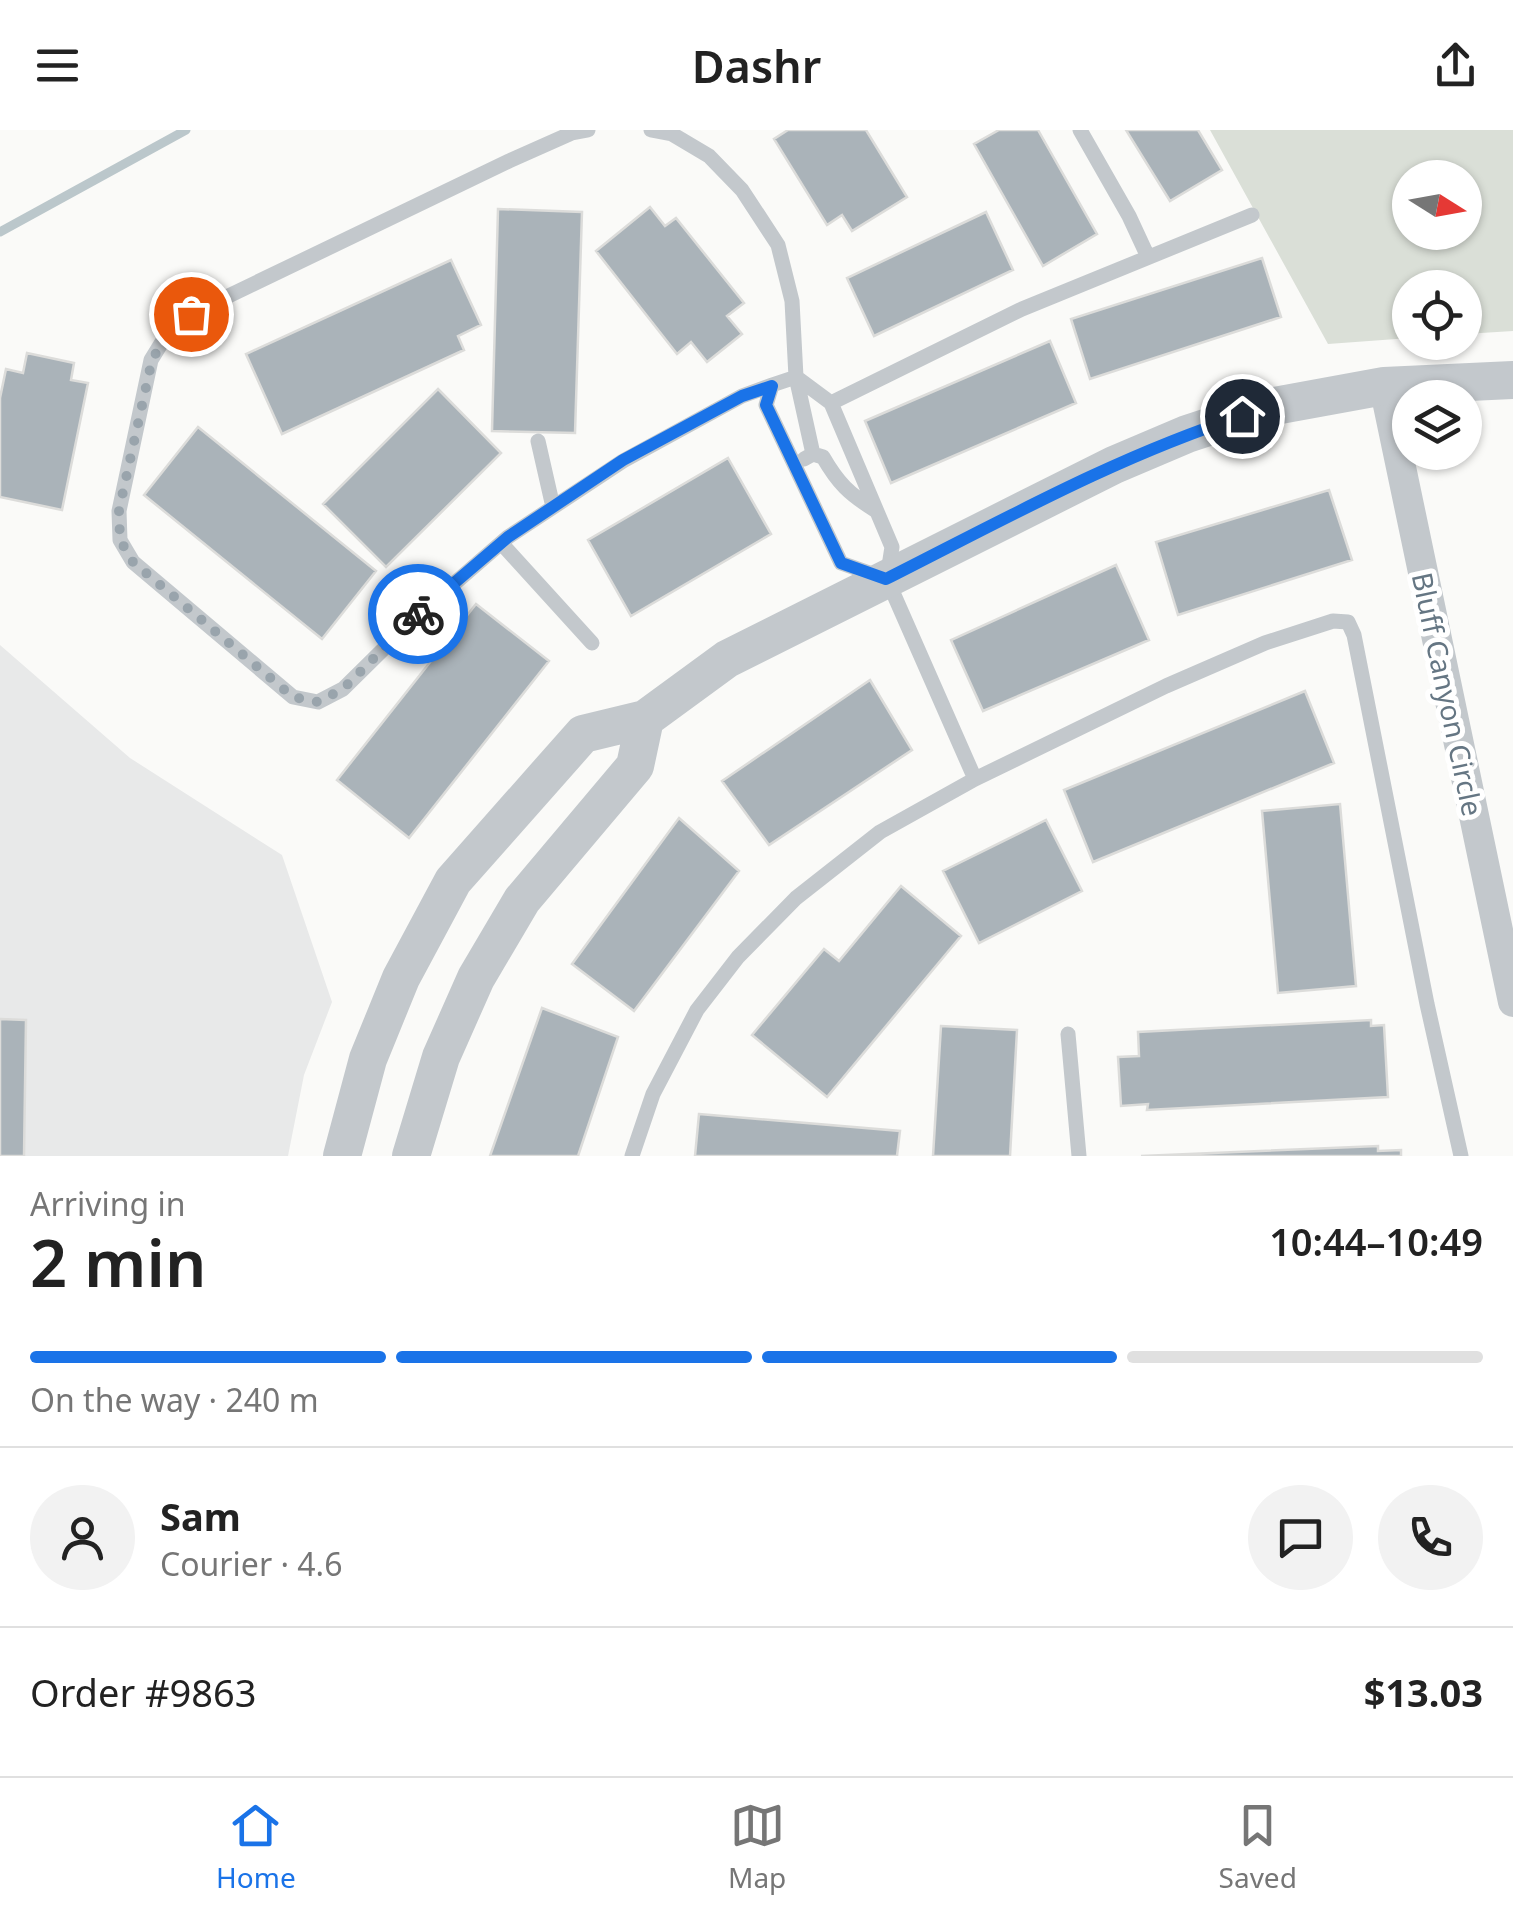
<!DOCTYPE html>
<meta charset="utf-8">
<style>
body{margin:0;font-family:"Noto Sans",sans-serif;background:#f2f2f2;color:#222;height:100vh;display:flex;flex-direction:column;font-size:38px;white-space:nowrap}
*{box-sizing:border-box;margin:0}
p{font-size:32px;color:#767676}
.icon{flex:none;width:55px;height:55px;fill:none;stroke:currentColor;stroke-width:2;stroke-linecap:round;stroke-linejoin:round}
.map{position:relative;height:1026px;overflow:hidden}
.panel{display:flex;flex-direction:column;background:#fff;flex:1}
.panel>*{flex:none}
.needle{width:65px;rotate:101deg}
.tools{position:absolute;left:1392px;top:30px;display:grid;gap:20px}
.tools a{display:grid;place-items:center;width:90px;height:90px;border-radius:50%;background:#fff;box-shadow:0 2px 8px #0004;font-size:50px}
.pin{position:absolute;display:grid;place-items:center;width:85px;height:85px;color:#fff;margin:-42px;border:5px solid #fff;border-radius:50%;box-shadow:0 2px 10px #0007}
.courier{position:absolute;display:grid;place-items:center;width:100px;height:100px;margin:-50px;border:8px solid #1a73e8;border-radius:50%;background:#fff;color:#222;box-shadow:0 2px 12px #0007}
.headline em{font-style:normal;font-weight:600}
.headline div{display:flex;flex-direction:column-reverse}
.headline{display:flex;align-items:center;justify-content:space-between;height:170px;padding:0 30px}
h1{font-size:65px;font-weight:600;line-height:75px}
.bar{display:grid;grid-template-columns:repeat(4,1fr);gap:15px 10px;align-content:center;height:120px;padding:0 30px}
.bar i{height:12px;border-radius:8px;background:#e0e0e0}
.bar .selected{background:#1a73e8}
.bar p{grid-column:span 4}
.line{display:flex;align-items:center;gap:25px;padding:0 30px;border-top:2px solid #e0e0e0}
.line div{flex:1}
.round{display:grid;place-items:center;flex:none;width:105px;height:105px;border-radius:52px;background:#f2f2f2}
header{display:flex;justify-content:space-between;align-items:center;height:130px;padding:0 30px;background:#fff;font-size:45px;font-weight:600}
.dock{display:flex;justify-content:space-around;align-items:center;height:140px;border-top:2px solid #e0e0e0;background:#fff;font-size:28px;color:#767676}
.dock a{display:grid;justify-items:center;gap:5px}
.dock .selected{color:#1a73e8}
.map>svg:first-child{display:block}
.built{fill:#e8e9e9}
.green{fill:#dadfd7;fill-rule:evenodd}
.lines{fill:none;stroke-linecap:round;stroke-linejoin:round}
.stream{stroke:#bbc7cb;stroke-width:9}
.building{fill:#aab3b9;stroke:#dcdcda;stroke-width:2.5}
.service{stroke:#c3c8cc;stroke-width:15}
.minor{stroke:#c3c8cc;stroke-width:30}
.tertiary{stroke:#c3c8cc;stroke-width:38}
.done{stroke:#99a4ac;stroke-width:10;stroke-dasharray:0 18}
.route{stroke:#1a73e8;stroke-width:12}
.labels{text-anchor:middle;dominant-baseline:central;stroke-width:10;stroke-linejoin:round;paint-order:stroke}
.street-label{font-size:28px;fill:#657683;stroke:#fff}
</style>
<header><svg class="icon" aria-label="menu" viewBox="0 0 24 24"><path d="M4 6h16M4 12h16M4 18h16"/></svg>Dashr<svg class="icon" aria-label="share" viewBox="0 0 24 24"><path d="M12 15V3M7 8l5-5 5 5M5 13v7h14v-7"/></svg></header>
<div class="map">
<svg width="1513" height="1026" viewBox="0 0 1513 1026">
<rect width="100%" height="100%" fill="#fafaf8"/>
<path class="built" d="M0 515 130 628 282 725 332 872 304 945 288 1026H0Z"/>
<path class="green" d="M1210 0H1513V201L1465 204V158H1410V208L1328 214ZM1410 48H1465V102H1410Z"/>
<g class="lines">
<path class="stream" d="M0 102 186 0"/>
</g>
<path class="building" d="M788 0H866L907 67 852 101 842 85 827 95 774 9Z
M999 0H1038L1097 104 1043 136 974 14Z
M1126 0H1198L1222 40 1170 71Z
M650 77 665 96 676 88 744 173 727 186 742 204 707 232 691 212 677 224 596 121Z
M498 79 582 82 575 303 492 301Z
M986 82 1013 140 874 206 847 148Z
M1262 128 1281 187 1090 249 1071 189Z
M451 130 481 195 458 206 464 220 282 304 246 224Z
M1050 211 1076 273 891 353 865 291Z
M27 223 74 233 71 250 88 253 62 380 0 367V268L6 239 23 243Z
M438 259 501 323 386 437 323 374Z
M198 297 376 441 322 509 144 365Z
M728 328 771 404 631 486 588 410Z
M1329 360 1352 430 1178 485 1156 412Z
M1116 435 1149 510 983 581 951 510Z
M476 474 549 531 409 708 337 650Z
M870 550 912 620 769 715 722 651Z
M1305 561 1334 633 1093 732 1064 660Z
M1340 674 1356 856 1278 863 1262 681Z
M679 688 739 741 634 881 572 834Z
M1046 690 1082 761 979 813 943 741Z
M901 756 961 806 827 967 752 905 824 819 839 831Z
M542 878 618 907 578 1026H490Z
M0 889 26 890 24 1026H0Z
M1371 890V896L1384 895 1388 967 1147 980 1148 974 1121 976 1118 927 1139 926 1138 902Z
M941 896 1017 900 1010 1026H933Z
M699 984 900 1001 897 1026H695Z
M1378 1016V1021L1401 1020V1026H1141Z"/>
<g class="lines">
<path class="service" d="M588 0 572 3 509 31 191 184 167 204 151 230 119 381 120 410 133 432 293 567 318 572 343 559 418 485 508 407 623 331 742 266 772 255
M651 0 672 4 709 26 742 60 778 115 792 171 796 247 813 324
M1080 0 1129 86 1148 127
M831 273 1022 179 1252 85
M538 311 553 377
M804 329 813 324 823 327C838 353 849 364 875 380
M501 413 592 513
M878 446 841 433 766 275 772 255 796 247 831 273 892 417 887 449 975 649
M1068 904 1079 1026
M632 1026 653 964 697 880 738 827 796 768 880 702 975 649 1166 556 1265 513 1333 491 1348 492 1354 505 1427 874 1461 1026"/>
<path class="minor" d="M1384 256 1513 872"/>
<path class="tertiary" d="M342 1026 368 929 401 848 453 751 583 604 645 589 727 529 1114 335 1187 304 1269 277 1384 256 1513 250
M411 1026 441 927 476 848 522 770 635 636 645 589"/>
</g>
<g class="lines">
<path class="done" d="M191 184 167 204 152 230 119 380 120 410 133 432 293 567 318 572 343 559 418 484"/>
<path class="route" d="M418 484 508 407 623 330 742 266 772 256 766 275 841 433 886 449C1003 390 1118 326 1242 286"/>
</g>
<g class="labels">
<g class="street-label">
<text transform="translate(1448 564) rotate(78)">Bluff Canyon Circle</text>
</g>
</g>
</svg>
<div class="tools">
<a><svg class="needle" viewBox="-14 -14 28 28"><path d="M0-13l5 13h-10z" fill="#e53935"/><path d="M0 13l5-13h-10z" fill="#767676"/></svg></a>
<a><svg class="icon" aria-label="locate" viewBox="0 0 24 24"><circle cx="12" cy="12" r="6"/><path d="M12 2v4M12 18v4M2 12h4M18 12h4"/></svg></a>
<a><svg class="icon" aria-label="layers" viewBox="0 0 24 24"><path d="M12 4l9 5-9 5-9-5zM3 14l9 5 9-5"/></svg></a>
</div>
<div class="pin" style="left:191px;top:184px;background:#ea580c"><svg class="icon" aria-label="bag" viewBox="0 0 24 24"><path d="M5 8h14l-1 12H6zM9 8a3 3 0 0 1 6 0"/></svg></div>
<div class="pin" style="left:1242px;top:286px;background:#1f2937"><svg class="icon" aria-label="home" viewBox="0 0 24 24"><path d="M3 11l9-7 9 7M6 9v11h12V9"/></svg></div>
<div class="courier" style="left:418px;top:484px"><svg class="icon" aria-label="bike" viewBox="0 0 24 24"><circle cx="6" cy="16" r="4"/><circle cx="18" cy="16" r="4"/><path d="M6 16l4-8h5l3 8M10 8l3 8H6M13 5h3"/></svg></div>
</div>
<section class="panel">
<div class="headline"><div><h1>2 min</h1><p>Arriving in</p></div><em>10:44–10:49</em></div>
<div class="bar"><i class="selected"></i><i class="selected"></i><i class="selected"></i><i></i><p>On the way · 240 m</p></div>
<div class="line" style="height:180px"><a class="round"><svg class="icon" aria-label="person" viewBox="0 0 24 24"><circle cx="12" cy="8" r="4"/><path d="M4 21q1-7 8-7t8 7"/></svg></a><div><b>Sam</b><p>Courier · 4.6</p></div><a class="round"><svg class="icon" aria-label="chat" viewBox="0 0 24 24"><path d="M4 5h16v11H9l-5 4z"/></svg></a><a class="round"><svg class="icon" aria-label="phone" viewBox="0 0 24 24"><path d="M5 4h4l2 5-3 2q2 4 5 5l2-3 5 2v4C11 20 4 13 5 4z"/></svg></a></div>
<div class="line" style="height:130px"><div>Order #9863</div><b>$13.03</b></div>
</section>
<nav class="dock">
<a class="selected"><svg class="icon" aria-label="home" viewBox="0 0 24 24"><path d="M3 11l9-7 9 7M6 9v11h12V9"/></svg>Home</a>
<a><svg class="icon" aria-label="map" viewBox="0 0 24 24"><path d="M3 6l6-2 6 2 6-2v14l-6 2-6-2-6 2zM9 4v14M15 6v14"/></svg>Map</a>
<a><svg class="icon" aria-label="saved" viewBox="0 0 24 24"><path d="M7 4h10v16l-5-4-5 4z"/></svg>Saved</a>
</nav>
